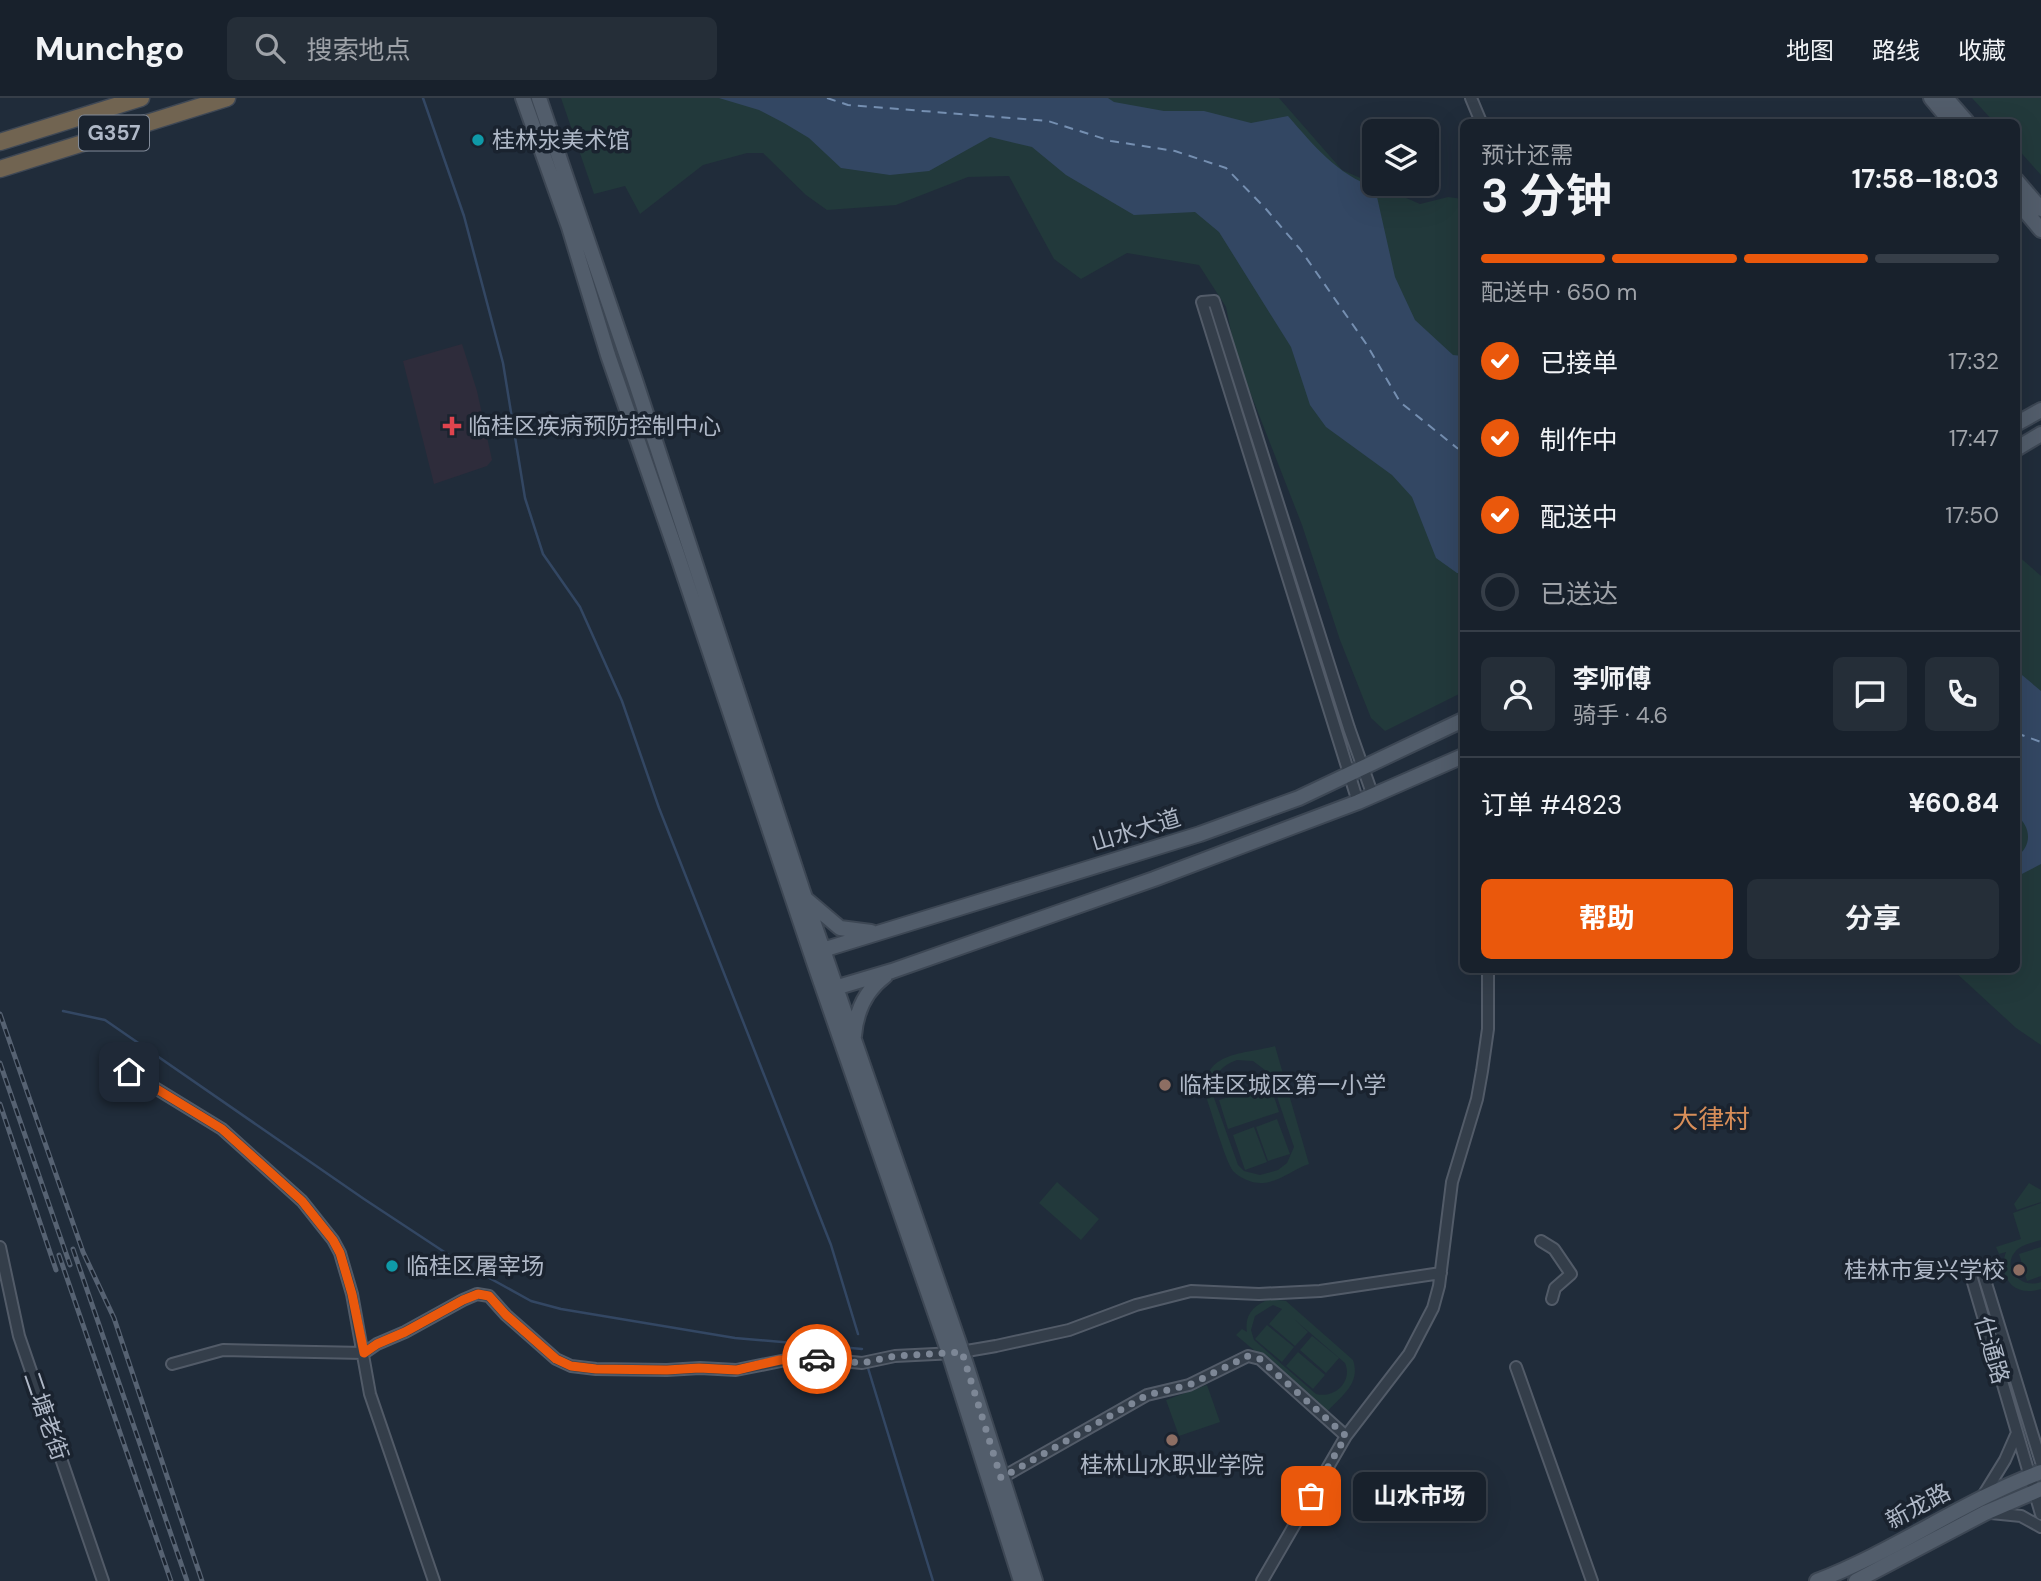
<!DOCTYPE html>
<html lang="zh">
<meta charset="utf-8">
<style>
body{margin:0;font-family:"DM Sans","Noto Sans SC",sans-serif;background:#252e38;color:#f1f3f6;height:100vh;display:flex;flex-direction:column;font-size:26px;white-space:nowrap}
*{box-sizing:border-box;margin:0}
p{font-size:23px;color:#9fa3a9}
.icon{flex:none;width:38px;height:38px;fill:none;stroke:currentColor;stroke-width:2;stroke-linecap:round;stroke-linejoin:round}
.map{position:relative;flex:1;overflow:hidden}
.side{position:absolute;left:1460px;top:21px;width:560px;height:854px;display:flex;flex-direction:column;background:#18212c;border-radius:10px;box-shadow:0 7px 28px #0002,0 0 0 2px #363e48}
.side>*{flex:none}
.fabs{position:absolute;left:1362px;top:21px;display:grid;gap:14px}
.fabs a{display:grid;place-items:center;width:77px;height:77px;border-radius:10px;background:#18212c;box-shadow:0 7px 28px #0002,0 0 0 2px #363e48;font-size:35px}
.pin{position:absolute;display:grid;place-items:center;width:60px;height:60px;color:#fff;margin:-30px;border-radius:14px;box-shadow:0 4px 10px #0006}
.courier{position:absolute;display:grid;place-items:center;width:70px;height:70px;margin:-35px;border:5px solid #ea580c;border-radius:50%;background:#fff;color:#222;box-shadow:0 2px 9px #0007}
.bubble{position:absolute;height:49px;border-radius:10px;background:#18212c;box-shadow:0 7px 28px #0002,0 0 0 2px #363e48;font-size:23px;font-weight:700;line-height:49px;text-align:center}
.summary em{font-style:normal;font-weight:700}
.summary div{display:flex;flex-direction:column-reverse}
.summary{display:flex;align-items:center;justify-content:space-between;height:119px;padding:0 21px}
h1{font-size:46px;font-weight:700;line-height:52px}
.bar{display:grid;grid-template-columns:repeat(4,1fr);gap:10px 7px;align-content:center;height:84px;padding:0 21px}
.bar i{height:9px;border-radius:5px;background:#363e48}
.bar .selected{background:#ea580c}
.bar p{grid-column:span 4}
.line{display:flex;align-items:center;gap:18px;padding:0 21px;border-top:2px solid #363e48}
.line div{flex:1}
.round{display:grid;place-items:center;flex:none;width:74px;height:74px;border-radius:10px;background:#252e38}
ol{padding:0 21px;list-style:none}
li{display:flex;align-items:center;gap:21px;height:77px}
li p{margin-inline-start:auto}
li .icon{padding:7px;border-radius:50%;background:#ea580c;color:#fff;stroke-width:4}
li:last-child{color:#9fa3a9}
li i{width:38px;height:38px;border:4px solid #363e48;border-radius:50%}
.primary-button{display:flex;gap:14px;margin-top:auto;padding:14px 21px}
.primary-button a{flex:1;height:80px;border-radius:10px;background:#ea580c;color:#fff;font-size:28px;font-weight:700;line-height:80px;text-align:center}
.primary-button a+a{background:#252e38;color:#f1f3f6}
header{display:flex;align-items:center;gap:42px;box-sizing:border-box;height:98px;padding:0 35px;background:#18212c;border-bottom:2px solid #363e48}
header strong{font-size:33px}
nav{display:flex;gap:38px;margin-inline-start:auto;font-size:24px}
.search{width:490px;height:63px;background:#252e38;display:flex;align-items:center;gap:18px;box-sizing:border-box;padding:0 24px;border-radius:10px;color:#9fa3a9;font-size:26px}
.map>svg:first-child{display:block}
.medical{fill:#2e2c3b}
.green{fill:#22393b;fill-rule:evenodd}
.water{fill:#334763}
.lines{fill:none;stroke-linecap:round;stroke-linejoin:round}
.stream{stroke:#334763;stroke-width:2.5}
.ferry{stroke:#758fb1;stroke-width:2;stroke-dasharray:9 7;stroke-linecap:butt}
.minor-casing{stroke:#525b68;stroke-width:14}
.major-casing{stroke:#3d4754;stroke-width:18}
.highway-casing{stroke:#3f4855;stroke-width:19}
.minor{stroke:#343e4a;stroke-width:10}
.major{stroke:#525d6b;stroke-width:14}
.highway{stroke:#716451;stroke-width:16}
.rail-casing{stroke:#566272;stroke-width:5}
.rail{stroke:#1a232f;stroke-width:2.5;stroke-dasharray:8;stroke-linecap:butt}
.done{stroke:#7d8796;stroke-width:7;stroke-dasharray:0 12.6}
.route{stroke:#ea580c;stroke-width:9}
.culture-dot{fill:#0f9aa8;stroke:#1a232f;stroke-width:2.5}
.health-dot{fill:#e0444e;stroke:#1a232f;stroke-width:2.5}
.education-dot{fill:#8d6e63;stroke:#1a232f;stroke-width:2.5}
.labels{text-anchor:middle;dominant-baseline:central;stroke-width:7;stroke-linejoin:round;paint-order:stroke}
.shield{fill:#1a232f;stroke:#828b99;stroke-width:2}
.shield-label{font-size:21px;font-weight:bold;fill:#afb8c7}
.poi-label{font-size:23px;fill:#afb8c7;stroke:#1a232f;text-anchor:start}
.street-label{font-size:23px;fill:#afb8c7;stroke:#1a232f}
.quarter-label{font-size:26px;fill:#d88e59;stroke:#1a232f}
</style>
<header>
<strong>Munchgo</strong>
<div class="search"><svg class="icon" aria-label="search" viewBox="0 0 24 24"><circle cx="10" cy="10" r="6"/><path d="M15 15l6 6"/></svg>搜索地点</div>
<nav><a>地图</a><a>路线</a><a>收藏</a></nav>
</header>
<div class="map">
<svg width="2041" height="1483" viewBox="0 0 2041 1483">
<rect width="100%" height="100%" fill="#202c3a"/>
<path class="medical" d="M462 246 477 293 492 362 487 368 434 386 403 263Z"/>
<path class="green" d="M561 0H1279L1342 72 1420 106 1448 99 1463 101V594L1385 633 1371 620 1340 542 1302 427 1236 258 1226 209 1199 167 1127 155 1081 181 1054 161 1009 78 968 79 896 107 827 112 806 97 763 55H747L703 67 640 116 625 88 594 96Z
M1972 0H2041V77L2016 49V24H1994Z
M2016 456 2041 478V947L2016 930 1953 872H2016Z
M1275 948 1309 1066C1294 1071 1279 1084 1263 1085 1253 1086 1240 1080 1233 1073 1225 1062 1212 1015 1206 999 1200 952 1245 957 1275 948ZM1237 962 1253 963 1269 975 1294 1049 1287 1065 1278 1072 1260 1077 1244 1073 1238 1067 1213 997C1212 979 1220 968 1237 962Z
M1270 986 1279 1014 1228 1031 1219 1002Z
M1277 1021 1290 1056 1268 1063 1256 1029Z
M1254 1029 1267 1064 1245 1072 1233 1037Z
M1057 1084 1099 1121 1081 1142 1039 1105Z
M2029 1085 2041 1092V1104L2017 1112 2014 1106Z
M2041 1105V1142C2034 1144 2025 1146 2019 1150 1999 1166 2018 1192 2041 1184V1191C2014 1200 1997 1179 2006 1154L1999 1156 1996 1149 2021 1141 2013 1115Z
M2041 1149V1178L2027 1183 2019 1156Z
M1271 1201 1286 1203 1353 1262C1361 1286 1342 1297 1327 1314L1236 1237 1242 1231 1247 1234C1244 1217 1254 1206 1271 1201ZM1273 1207 1282 1211 1269 1226 1295 1248 1308 1234 1294 1221 1345 1265C1353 1283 1335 1301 1316 1296L1254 1242 1251 1232 1255 1218Z
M1267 1227 1294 1249 1282 1264 1255 1241Z
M1312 1238 1339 1260 1326 1275 1300 1252Z
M1298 1254 1325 1277 1313 1291 1286 1268Z
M1207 1287 1220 1324 1179 1338 1166 1302Z"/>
<path class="water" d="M719 0H1108L1114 4 1164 13H1204L1251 25 1288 18C1315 49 1336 75 1375 90L1395 179 1415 222 1453 257 1463 258V475H1457L1436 460 1412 399 1392 377 1326 329 1310 307 1291 249 1219 134 1195 114 1134 117 1066 77 1032 49 990 39 929 73 890 77 841 70 809 40 784 25 759 12Z
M2016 572 2041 593V766L2016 779V759C2033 748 2031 728 2016 717Z"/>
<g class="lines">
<path class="stream" d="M423 0 464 118 503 265 525 400 543 456 580 509 622 603 659 710 831 1147 858 1236
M63 913 105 922 364 1101 455 1161 531 1203 561 1211 735 1240 862 1251
M868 1270 933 1483"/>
<path class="ferry" d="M827 0 848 7 1048 23 1111 43 1175 53 1226 70 1266 111 1300 151 1367 247 1400 304 1457 350 1463 352
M2016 635 2041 644"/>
<defs>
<path id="minor" d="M1471 0 1481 24
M1358 704 1202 204 1214 203 1349 630 1373 698
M129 974 222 1031 302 1103 333 1142 340 1155 352 1196 370 1296 434 1483
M1541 1143 1554 1151 1571 1176 1555 1190 1552 1201
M0 1149 19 1238 103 1483
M172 1266 223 1252 364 1255 377 1246 405 1234 463 1202 477 1196 489 1198 506 1217 556 1261 571 1268 596 1271 667 1272 700 1270 736 1272 786 1262 822 1261 862 1265 895 1258 955 1255 996 1248 1069 1232 1136 1207 1191 1193 1259 1196 1320 1193 1441 1175
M1516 1269 1592 1483
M2041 1364 1981 1169 1970 1174 2041 1416
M1001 1380 1147 1297 1189 1287 1248 1258 1260 1261 1346 1338
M1981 1401 2005 1362 2016 1337
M1991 1415 2021 1418 2041 1429
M1262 1483 1346 1338 1409 1256 1433 1210 1439 1188 1452 1084 1477 1001 1482 973 1488 931V872"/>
<path id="major" d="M523 0 569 129 608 257 676 453 815 867 949 1255 1021 1483
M539 0 635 282 803 794 962 1254 1035 1483
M1931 0 1951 24
M1946 0 1967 24
M2016 82 2041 111
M2016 102 2041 132
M2016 326 2041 312
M2016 351 2041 336
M807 802 840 830 871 834
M816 854 1200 736 1299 700 1463 622
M828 892 892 873 1154 781 1358 704 1463 658
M854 938C856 913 865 893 885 878
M1817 1483C1895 1453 1963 1403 2041 1374
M1856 1483 1985 1415 2041 1391"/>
<path id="highway" d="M0 44 141 0
M0 71 227 0"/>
</defs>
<use href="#minor" class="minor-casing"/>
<use href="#major" class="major-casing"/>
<use href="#highway" class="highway-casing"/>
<use href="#minor" class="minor"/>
<use href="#major" class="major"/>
<use href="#highway" class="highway"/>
<defs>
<path id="rail" d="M0 916 83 1154 114 1220 202 1483
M0 965 70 1167
M0 1006 56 1172
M73 1151 187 1483
M59 1157 171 1483"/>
</defs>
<use href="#rail" class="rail-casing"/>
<use href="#rail" class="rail"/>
</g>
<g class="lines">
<path class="done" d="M817 1261 862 1265 895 1258 962 1254 1001 1380 1147 1297 1189 1287 1248 1258 1260 1261 1346 1338 1311 1398"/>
<path class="route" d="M129 974 222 1031 302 1103 333 1142 340 1155 352 1196 364 1255 377 1246 405 1234 463 1202 478 1196 489 1198 506 1217 556 1261 571 1268 596 1271 667 1272 699 1270 737 1272 780 1262 817 1261"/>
</g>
<g class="culture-dot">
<circle cx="478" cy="42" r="7"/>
<circle cx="392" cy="1168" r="7"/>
</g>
<path class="health-dot" d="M448.5 317.5h7v7h7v7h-7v7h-7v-7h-7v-7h7z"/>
<g class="education-dot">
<circle cx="1165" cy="987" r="7"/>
<circle cx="2019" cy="1172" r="7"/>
<circle cx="1172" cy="1342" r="7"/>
</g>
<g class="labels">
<rect class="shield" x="79" y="17.5" width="70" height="35" rx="5"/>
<g class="shield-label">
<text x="114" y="35">G357</text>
</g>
<g class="poi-label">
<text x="492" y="42">桂林汖美术馆</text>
<text x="468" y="328">临桂区疾病预防控制中心</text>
<text x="1179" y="987">临桂区城区第一小学</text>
<text x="406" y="1168">临桂区屠宰场</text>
<text x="2005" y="1172" text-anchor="end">桂林市复兴学校</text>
<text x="1172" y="1367" text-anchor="middle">桂林山水职业学院</text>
</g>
<g class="street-label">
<text transform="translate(1136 732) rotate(-17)">山水大道</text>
<text transform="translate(1992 1252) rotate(74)">仕通路</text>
<text transform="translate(46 1318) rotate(71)">二塘老街</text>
<text transform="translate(1918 1408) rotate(-28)">新龙路</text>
</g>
<g class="quarter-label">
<text x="1711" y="1021">大律村</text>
</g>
</g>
</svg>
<div class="fabs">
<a><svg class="icon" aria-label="layers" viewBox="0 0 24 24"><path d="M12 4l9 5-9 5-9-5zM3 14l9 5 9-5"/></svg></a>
</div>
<div class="pin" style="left:1311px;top:1398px;background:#ea580c"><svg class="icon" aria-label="bag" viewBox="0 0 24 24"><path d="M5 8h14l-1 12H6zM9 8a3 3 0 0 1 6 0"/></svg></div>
<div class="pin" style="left:129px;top:974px;background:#1f2937"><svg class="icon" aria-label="home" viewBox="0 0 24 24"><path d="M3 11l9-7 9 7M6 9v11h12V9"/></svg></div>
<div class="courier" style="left:817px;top:1261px"><svg class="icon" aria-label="car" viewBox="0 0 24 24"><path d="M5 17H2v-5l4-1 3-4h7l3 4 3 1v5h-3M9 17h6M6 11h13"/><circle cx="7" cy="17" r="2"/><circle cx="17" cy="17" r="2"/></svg></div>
<div class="bubble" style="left:1353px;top:1374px;width:133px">山水市场</div>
<section class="side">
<div class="summary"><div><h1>3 分钟</h1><p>预计还需</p></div><em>17:58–18:03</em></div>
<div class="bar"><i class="selected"></i><i class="selected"></i><i class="selected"></i><i></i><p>配送中 · 650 m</p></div>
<ol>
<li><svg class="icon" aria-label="check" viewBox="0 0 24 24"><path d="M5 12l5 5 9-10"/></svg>已接单<p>17:32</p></li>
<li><svg class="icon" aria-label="check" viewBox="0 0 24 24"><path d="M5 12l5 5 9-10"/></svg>制作中<p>17:47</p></li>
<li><svg class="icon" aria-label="check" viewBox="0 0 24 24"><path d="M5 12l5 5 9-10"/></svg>配送中<p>17:50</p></li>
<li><i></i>已送达</li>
</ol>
<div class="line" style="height:126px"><a class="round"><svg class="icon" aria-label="person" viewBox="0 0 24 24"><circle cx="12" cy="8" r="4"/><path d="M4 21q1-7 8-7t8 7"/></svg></a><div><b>李师傅</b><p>骑手 · 4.6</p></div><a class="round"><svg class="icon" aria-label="chat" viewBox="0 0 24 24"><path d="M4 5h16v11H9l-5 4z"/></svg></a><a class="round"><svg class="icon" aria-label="phone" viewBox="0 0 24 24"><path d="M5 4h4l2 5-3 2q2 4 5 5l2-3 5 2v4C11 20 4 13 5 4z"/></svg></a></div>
<div class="line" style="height:91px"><div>订单 #4823</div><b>¥60.84</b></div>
<div class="primary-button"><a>帮助</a><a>分享</a></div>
</section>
</div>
